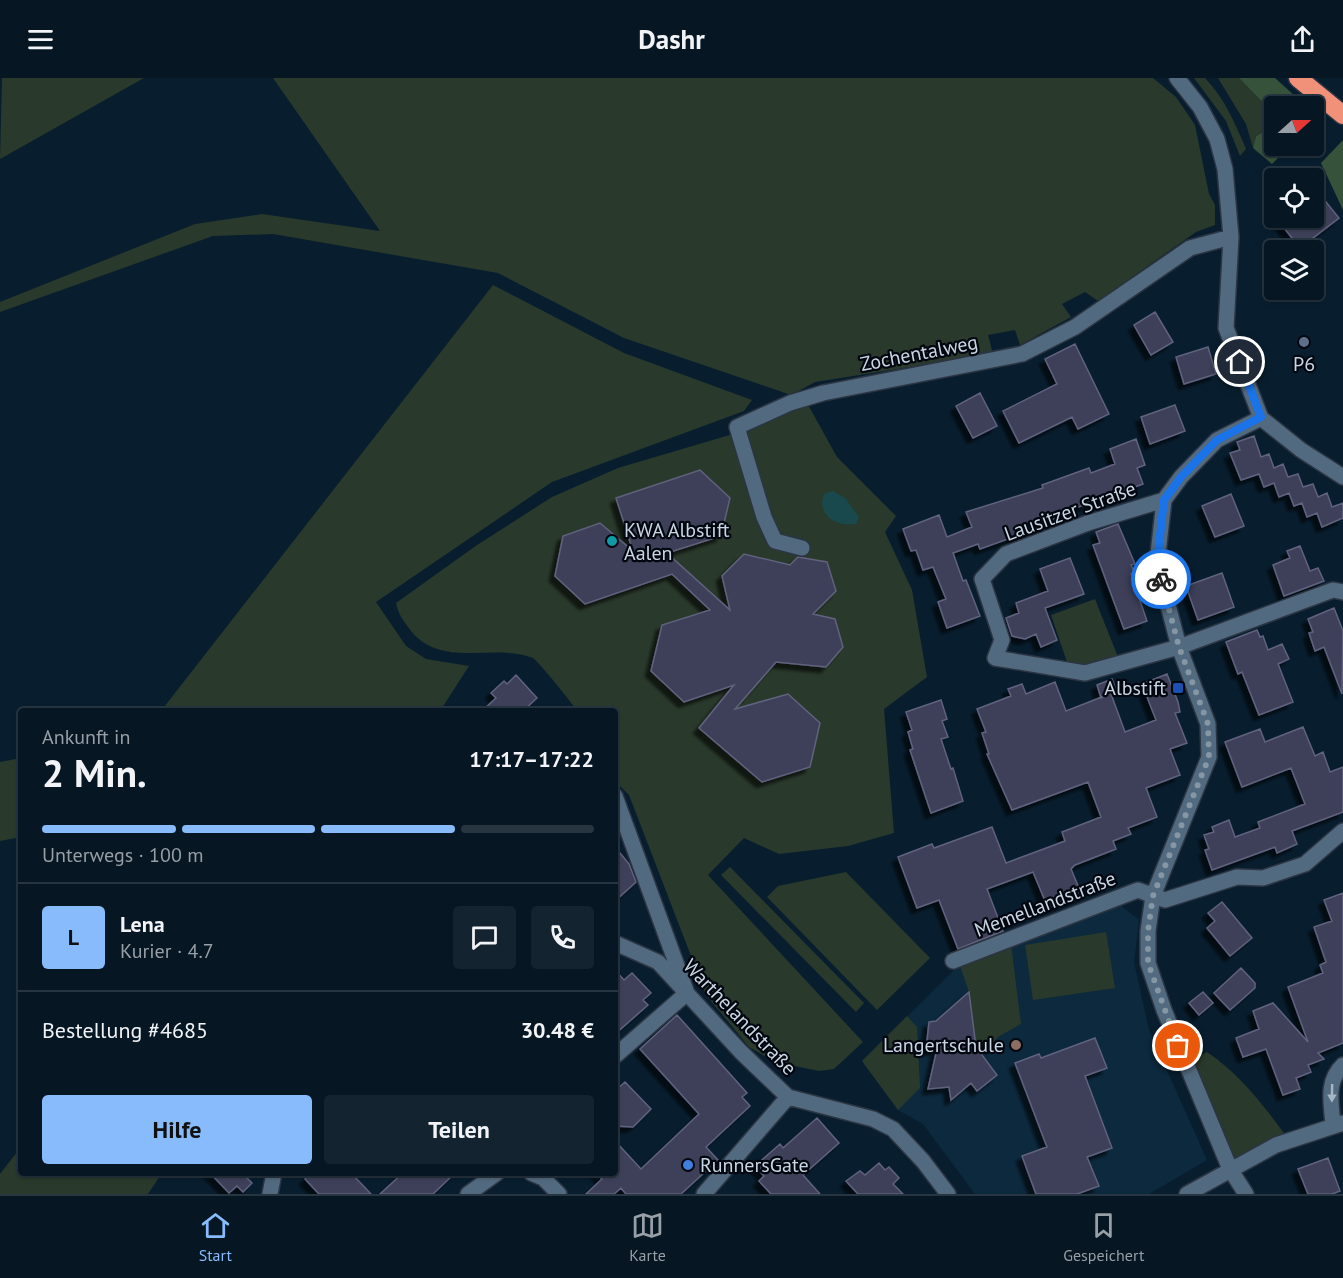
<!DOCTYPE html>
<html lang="de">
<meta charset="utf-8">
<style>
body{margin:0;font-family:"PT Sans",sans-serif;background:#142330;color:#f1f3f6;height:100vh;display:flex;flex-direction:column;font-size:22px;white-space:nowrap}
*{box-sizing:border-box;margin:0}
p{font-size:20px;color:#989fa6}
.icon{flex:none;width:33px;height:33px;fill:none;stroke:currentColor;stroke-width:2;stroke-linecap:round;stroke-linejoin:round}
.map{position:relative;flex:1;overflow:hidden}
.details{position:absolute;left:18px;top:630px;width:600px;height:468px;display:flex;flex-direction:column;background:#061623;border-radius:6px;box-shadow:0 2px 4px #0004,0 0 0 2px #273541}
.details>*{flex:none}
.needle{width:39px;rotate:69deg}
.fabs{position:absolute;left:1264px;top:18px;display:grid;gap:12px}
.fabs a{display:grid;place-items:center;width:60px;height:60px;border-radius:6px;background:#061623;box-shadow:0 2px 4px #0004,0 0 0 2px #273541;font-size:30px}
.pin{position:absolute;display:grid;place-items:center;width:51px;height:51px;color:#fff;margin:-26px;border:3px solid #fff;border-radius:50%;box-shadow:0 2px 6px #0007}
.courier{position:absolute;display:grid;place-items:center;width:60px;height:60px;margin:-30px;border:4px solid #1a73e8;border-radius:50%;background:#fff;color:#222;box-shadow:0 2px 8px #0007}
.headline em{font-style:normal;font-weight:600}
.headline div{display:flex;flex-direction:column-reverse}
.headline{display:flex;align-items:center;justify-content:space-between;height:102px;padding:0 24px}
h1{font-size:39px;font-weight:600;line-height:45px}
.bar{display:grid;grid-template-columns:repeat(4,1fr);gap:9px 6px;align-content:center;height:72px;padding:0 24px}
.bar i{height:8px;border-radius:4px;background:#273541}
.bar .current{background:#87bbfb}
.bar p{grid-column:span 4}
.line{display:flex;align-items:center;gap:15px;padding:0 24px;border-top:2px solid #273541}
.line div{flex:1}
.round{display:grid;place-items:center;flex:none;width:63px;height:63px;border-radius:6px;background:#142330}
.cta{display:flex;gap:12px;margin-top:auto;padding:12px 24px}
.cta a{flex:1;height:69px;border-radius:6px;background:#87bbfb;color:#111;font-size:24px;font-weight:600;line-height:69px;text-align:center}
.cta a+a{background:#142330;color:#f1f3f6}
header{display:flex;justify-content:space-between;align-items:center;height:78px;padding:0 24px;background:#061623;font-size:27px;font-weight:600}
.dock{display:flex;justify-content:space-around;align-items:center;height:84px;border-top:2px solid #273541;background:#061623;font-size:16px;color:#989fa6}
.dock a{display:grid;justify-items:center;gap:3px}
.dock .current{color:#87bbfb}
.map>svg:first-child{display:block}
.built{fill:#0c293e}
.green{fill:#29392b}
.forest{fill:#37523b}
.water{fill:#1a494d}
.building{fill:#3e3f59;stroke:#60627e;stroke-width:1.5;filter:url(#shadow)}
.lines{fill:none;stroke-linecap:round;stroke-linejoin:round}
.street-casing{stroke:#2c3544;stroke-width:18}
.highway-casing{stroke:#2c3544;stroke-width:21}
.street{stroke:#526a7f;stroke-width:15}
.highway{stroke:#f1917a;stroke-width:18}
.oneway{fill:#a5b6c5}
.done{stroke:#8596a4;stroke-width:6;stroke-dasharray:0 10.8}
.route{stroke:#1a73e8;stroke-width:8}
.service-dot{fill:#5c6f8a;stroke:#02070f;stroke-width:2}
.culture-dot{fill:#0f9aa8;stroke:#02070f;stroke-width:2}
.transit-dot{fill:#1a4fb4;stroke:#02070f;stroke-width:2}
.education-dot{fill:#8d6e63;stroke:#02070f;stroke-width:2}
.shop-dot{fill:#3f7fe0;stroke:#02070f;stroke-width:2}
.labels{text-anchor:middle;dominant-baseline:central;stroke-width:4.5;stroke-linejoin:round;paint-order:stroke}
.street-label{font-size:20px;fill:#c9d6e3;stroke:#02070f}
.poi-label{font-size:20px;fill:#c9d6e3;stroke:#02070f;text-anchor:start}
</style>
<header><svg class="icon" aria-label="menu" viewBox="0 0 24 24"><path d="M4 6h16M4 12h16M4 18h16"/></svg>Dashr<svg class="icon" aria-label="share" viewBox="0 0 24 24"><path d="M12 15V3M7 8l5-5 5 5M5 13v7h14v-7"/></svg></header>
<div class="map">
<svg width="1343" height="1116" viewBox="0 0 1343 1116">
<defs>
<filter id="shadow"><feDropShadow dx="-5.5" dy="5.5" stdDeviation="1.5" flood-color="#0009"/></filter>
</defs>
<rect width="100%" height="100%" fill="#081e2f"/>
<path class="built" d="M1120 827 1139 842 1134 884 1149 952 1207 1082 1149 1116H975L923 1046 898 1032 862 983 956 890Z"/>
<path class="green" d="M2 0H144L0 81Z
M273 0H1153L1176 19 1195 47 1209 116 1215 127V147L1196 154 1098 223 1085 214 1062 226 1071 239 1020 267 1015 252 988 257 993 276 815 304 791 317 624 260 498 195 273 156 213 158 0 234V224L195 146 262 136 380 153Z
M1194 0H1205C1225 21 1235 45 1246 71L1240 78 1226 43Z
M1218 0H1239L1275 37 1269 51 1256 58 1253 70 1246 46Z
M493 207 624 275 752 322 744 333 552 404 376 524 406 568 426 581 469 588 440 633H161Z
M807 325 837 379 896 438 885 454 912 512 927 599 884 631 894 755 848 768 779 776 744 760 708 797 863 964 834 991 819 993 775 984 749 969 706 917 629 717 615 703V633H577C573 626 538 583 533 580 491 564 439 593 408 549 402 541 398 535 396 525L477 467 552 419 618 390 733 356Z
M1095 521 1118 579 1086 590 1068 587 1051 537Z
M21 680V759L0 763V684Z
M730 789 864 925 856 934 721 797Z
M846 794 930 880 877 932 767 819 778 808Z
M1106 854 1115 910 1033 922 1025 867Z
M1011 866 1021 946 998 959 977 982 969 914 960 888Z
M907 938 917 949 920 1010 898 1032 862 983Z
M1207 974C1241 997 1265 1029 1289 1062L1230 1091 1185 986Z
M21 1069V1095H162L148 1116H0V1096Z"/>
<path class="forest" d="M1239 0H1275L1306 28H1275V37Z
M1275 38V68H1290L1272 86 1253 70 1256 58 1269 51Z
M1343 62V132L1321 85Z"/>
<path class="water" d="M833 413 845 420 859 439 856 446C837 449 816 438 824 416Z"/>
<path class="building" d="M1314 109 1339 140 1300 170 1276 140H1314Z
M1155 234 1173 264 1151 277 1134 247Z
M1075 266 1109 336 1078 351 1072 339 1019 365 1003 333 1057 306 1045 281Z
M1208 269 1216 296 1184 306 1176 279Z
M980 315 997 348 973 360 956 328Z
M1175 327 1185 353 1150 366 1141 339Z
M1254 358 1261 379 1269 376 1274 390 1283 386 1288 399 1298 396 1303 409 1313 406 1318 419 1327 415 1332 429 1343 425V440L1322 449 1317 435 1307 439 1302 425 1294 428 1289 415 1279 419 1274 405 1264 409 1259 396 1241 402 1230 375 1240 372 1237 364Z
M1136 361 1145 387 1137 390 1143 406 1056 437 1058 443 980 471 978 466 953 475 963 503 966 502 980 538 947 550 938 524 946 521 933 489 923 492 916 472 911 473 903 451 939 437 947 459 972 449 966 434 1043 410 1042 407 1089 390 1091 395 1115 386 1110 371Z
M700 392 730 420 721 458 667 475 730 532 722 498 744 476 790 487 798 479 827 484 836 513 813 536 835 541 843 569 826 589 776 584 735 631 788 616 820 645 810 689 762 704 699 650 734 607 684 624 651 593 662 547 710 532 672 496 585 526 555 498 563 458 600 445 633 473 616 420Z
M1231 416 1244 448 1215 459 1202 428Z
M1118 446 1135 486 1131 487 1134 494 1131 496 1147 543 1124 551 1093 467 1100 465 1096 454Z
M1300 468 1310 493 1318 490 1324 503 1284 518 1273 487 1290 480 1287 473Z
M1070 480 1084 516 1045 530 1057 562 1041 569 1036 556 1025 561 1012 558 1006 540 1019 535 1016 525 1048 513 1040 491Z
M1222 495 1234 529 1198 542 1186 508Z
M1334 530 1343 553 1342 616 1324 569 1315 573 1309 555 1313 554 1308 541Z
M1257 552 1260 559 1263 558 1268 572 1282 566 1289 581 1278 586 1293 624 1259 637 1242 594 1238 596 1226 564Z
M1167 596 1178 624 1180 634 1175 635 1187 665 1170 671 1180 697 1146 710 1157 739 1128 750 1131 756 1113 763 1116 771 1075 787 1071 791 1082 817 1048 830 1033 794 987 811 1003 853 958 871 939 822 917 830 898 779 932 766 934 770 992 749 1006 785 1065 763 1062 754 1101 739 1088 704 1012 732 987 676H989L982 655 986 654 977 631 1011 618 1008 611 1022 606 1026 616 1055 604 1066 633 1107 617 1101 620 1097 607 1112 601 1117 614 1111 616 1125 654 1156 642 1142 606Z
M516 597 537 620 523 633H482L496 620 491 615 504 603 507 606Z
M941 622 947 641 942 643 948 659 941 661 951 691 953 690 963 723 931 735 910 672 913 671 908 654 912 652 906 634Z
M1303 649 1315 678 1323 674 1330 694 1343 689V734L1292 753 1297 766 1277 775 1275 769 1212 792 1205 772 1209 771 1204 757 1214 754 1212 749 1229 742 1235 759 1260 750 1258 744 1305 726 1291 690 1242 709 1225 664 1260 651 1265 664Z
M615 769 629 786 636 804 615 823Z
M1343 815V965L1318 975 1324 981 1308 987 1311 994 1296 1000 1300 1011 1283 1017 1266 971 1243 979 1236 960 1259 951 1253 933 1273 925 1308 964 1288 909 1323 895 1320 887 1326 884 1314 849 1332 843 1324 822Z
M1222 824 1252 860 1230 878 1207 850 1215 843 1208 835Z
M1241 890 1255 905V910L1230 932 1214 915Z
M615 892 624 902 632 895 651 915 643 922 648 927 615 956Z
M969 914 976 969 997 997 977 1013 971 1005 951 1022 949 1009 928 1011 937 971 926 972 929 944 936 943Z
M1203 914 1213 925 1199 937 1189 925Z
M677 937 747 1015 742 1019 750 1028 706 1069 718 1082 681 1116H626L621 1110 614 1116H586L602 1101 596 1095H615V1063L641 1091 699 1036 640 971Z
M1095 960 1107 990 1085 998 1112 1070 1087 1079 1099 1108 1077 1116H1036L1022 1078 1047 1069 1015 985 1039 976 1041 980Z
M625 1004 651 1031 633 1049 615 1048V1013Z
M817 1040 839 1065 803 1097 820 1116H771L759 1103 764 1098 755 1088 780 1066 783 1070Z
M1328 1080 1340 1113 1332 1116H1308L1298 1091Z
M879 1085 885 1092 889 1089 899 1100 893 1106 903 1116H858L846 1103 860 1093 865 1097Z
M210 1095H250L246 1099 252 1105 243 1114 237 1108 229 1115Z
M312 1095H351L371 1116H319L305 1101Z
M403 1095H455L433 1116H380Z"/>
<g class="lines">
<defs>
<path id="street" d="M1177 0 1200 29 1217 61 1225 91 1231 159 1226 250 1261 340 1301 372 1343 399
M1164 422 1088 445 1006 476 982 501 1002 562 995 580 1085 595 1179 569 1333 512 1343 514
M802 470 775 463 764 439 737 349 790 325 823 315 1022 276 1075 249 1190 170 1231 159
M615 718 687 915 615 978
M615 865 658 884 741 974 788 1019 873 1041 893 1051 923 1083 948 1116
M953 883 1138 812 1165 822 1237 799 1263 800 1305 786 1343 753
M1333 1046C1331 1024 1326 1003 1343 987
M531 1095 543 1100 559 1116
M270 1116 274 1095
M468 1116 497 1095
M704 1116 788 1019
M1187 1116 1276 1067 1343 1045
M1246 1116 1230 1091 1164 932 1148 885V853L1153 818 1209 679 1208 646 1179 569 1157 485 1164 422 1181 399 1217 362 1261 340"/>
<path id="highway" d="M1298 0 1343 37"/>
</defs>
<use href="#street" class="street-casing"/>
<use href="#highway" class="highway-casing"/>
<use href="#street" class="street"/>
<use href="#highway" class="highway"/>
</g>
<defs><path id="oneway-solid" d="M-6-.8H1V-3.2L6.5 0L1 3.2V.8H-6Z" transform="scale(1.5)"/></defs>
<use class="oneway" href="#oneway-solid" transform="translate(1332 1015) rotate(91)"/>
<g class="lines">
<path class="done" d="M1161 501 1179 569 1208 646 1209 679 1153 818 1148 853V885L1178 968"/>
<path class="route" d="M1161 501 1157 485 1164 422 1181 399 1217 362 1261 339 1240 284"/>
</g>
<circle class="service-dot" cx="1304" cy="264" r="6"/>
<circle class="culture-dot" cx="612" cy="463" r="6"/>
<rect class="transit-dot" x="1172" y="604" width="12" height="12" rx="3"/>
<circle class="education-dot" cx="1016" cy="967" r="6"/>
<circle class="shop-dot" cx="688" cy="1087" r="6"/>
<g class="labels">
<g class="street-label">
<text transform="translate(919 275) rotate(-11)">Zochentalweg</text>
<text transform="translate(1070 433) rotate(-20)">Lausitzer Straße</text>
<text transform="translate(1045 826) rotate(-21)">Memellandstraße</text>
<text transform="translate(740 939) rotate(46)">Warthelandstraße</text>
</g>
<g class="poi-label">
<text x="1304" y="286" text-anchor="middle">P6</text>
<text x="624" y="452">KWA Albstift<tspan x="624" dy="23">Aalen</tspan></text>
<text x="1166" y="610" text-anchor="end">Albstift</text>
<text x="1004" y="967" text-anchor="end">Langertschule</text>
<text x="700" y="1087">RunnersGate</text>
</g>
</g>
</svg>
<div class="fabs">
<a><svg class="needle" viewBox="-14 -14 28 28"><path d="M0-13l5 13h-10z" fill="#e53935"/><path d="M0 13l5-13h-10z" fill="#989fa6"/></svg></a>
<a><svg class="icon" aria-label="locate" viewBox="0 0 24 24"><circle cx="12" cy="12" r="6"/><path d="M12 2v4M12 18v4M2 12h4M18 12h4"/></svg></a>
<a><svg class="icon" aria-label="layers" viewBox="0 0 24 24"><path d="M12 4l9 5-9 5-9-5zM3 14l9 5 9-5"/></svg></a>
</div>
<div class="pin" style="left:1178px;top:968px;background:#ea580c"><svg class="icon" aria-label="bag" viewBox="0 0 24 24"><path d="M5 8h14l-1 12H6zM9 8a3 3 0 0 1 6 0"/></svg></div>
<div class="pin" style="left:1240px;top:284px;background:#1f2937"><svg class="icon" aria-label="home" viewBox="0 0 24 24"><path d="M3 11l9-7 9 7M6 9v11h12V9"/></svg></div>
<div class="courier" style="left:1161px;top:501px"><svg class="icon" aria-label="bike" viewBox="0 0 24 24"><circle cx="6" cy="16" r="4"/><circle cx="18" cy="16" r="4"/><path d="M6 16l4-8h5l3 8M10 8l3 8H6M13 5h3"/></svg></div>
<section class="details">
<div class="headline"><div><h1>2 Min.</h1><p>Ankunft in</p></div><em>17:17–17:22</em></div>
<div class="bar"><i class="current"></i><i class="current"></i><i class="current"></i><i></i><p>Unterwegs · 100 m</p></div>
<div class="line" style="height:108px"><b class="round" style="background:#87bbfb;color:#111">L</b><div><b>Lena</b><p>Kurier · 4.7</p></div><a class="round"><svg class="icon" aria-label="chat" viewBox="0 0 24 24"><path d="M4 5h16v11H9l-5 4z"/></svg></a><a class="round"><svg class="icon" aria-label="phone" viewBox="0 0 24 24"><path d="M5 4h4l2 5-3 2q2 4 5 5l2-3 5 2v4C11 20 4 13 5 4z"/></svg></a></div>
<div class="line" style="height:78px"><div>Bestellung #4685</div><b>30.48 €</b></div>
<div class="cta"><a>Hilfe</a><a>Teilen</a></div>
</section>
</div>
<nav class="dock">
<a class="current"><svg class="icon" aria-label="home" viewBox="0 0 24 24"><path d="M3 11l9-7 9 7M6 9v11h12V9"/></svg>Start</a>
<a><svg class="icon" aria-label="map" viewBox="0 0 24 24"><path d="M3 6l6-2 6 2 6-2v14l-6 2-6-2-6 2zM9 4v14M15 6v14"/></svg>Karte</a>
<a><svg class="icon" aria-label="saved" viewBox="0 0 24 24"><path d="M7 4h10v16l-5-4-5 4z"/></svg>Gespeichert</a>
</nav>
